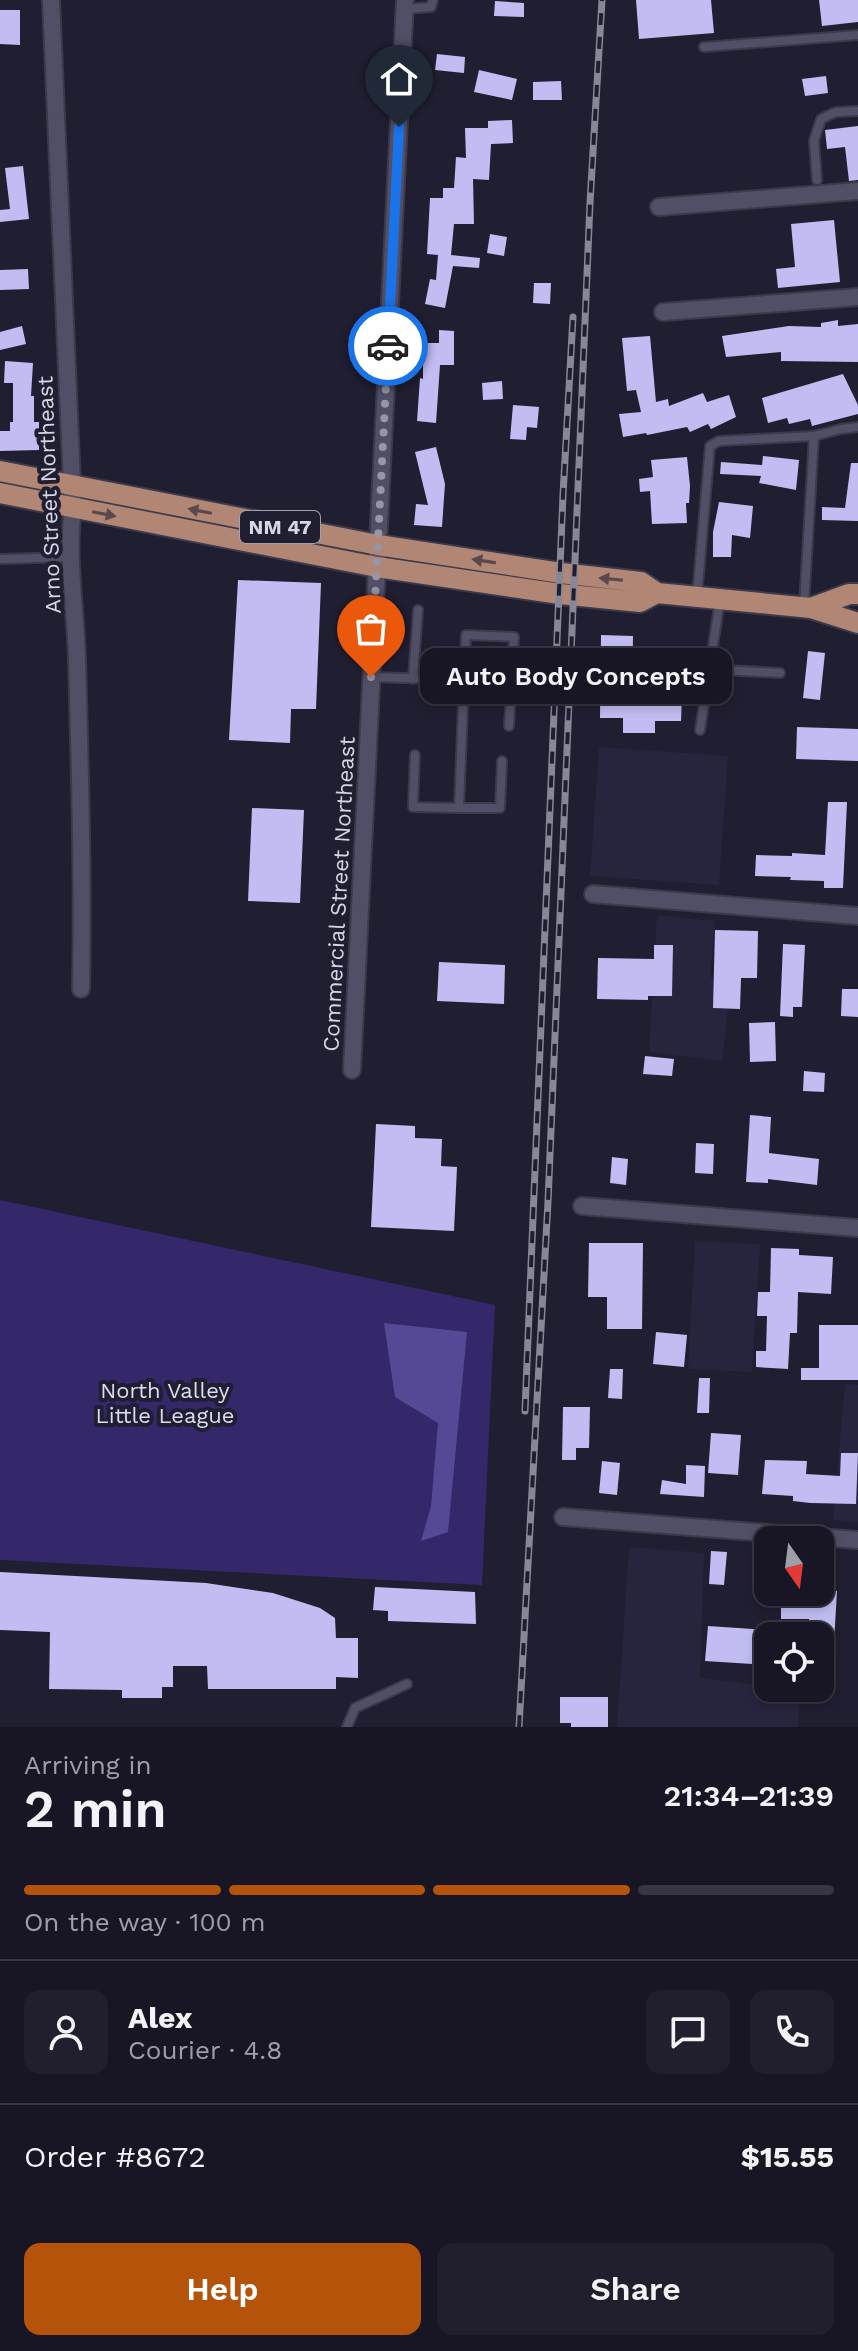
<!DOCTYPE html>
<meta charset="utf-8">
<style>
body{margin:0;font-family:"Work Sans",sans-serif;background:#211f2d;color:#f1f3f6;height:100vh;display:flex;flex-direction:column;font-size:30px;white-space:nowrap}
*{box-sizing:border-box;margin:0}
p{font-size:26px;color:#9f9fa7}
.icon{flex:none;width:44px;height:44px;fill:none;stroke:currentColor;stroke-width:2;stroke-linecap:round;stroke-linejoin:round}
.map{position:relative;height:1727px;overflow:hidden}
.panel{display:flex;flex-direction:column;background:#181625;flex:1}
.panel>*{flex:none}
.needle{width:52px;rotate:166deg}
.buttons{position:absolute;left:754px;top:1526px;display:grid;gap:16px}
.buttons a{display:grid;place-items:center;width:80px;height:80px;border-radius:16px;background:#181625;box-shadow:0 4px 12px #0003,0 0 0 2px #363542;font-size:40px}
.pin{position:absolute;display:grid;place-items:center;width:68px;height:68px;color:#fff;margin:-82px -34px;border-radius:50% 50% 50% 0;rotate:-45deg;box-shadow:0 0 8px #0007}
.pin .icon{rotate:45deg}
.courier{position:absolute;display:grid;place-items:center;width:80px;height:80px;margin:-40px;border:6px solid #1a73e8;border-radius:50%;background:#fff;color:#222;box-shadow:0 2px 10px #0007}
.bubble{position:absolute;height:56px;border-radius:16px;background:#181625;box-shadow:0 4px 12px #0003,0 0 0 2px #363542;font-size:26px;font-weight:600;line-height:56px;text-align:center}
.summary em{font-style:normal;font-weight:600}
.summary div{display:flex;flex-direction:column-reverse}
.summary{display:flex;align-items:center;justify-content:space-between;height:136px;padding:0 24px}
h1{font-size:52px;font-weight:600;line-height:60px}
.bar{display:grid;grid-template-columns:repeat(4,1fr);gap:12px 8px;align-content:center;height:96px;padding:0 24px}
.bar i{height:10px;border-radius:6px;background:#363542}
.bar .current{background:#b45309}
.bar p{grid-column:span 4}
.line{display:flex;align-items:center;gap:20px;padding:0 24px;border-top:2px solid #363542}
.line div{flex:1}
.round{display:grid;place-items:center;flex:none;width:84px;height:84px;border-radius:16px;background:#211f2d}
.action{display:flex;gap:16px;margin-top:auto;padding:16px 24px}
.action a{flex:1;height:92px;border-radius:16px;background:#b45309;color:#fff;font-size:32px;font-weight:600;line-height:92px;text-align:center}
.action a+a{background:#211f2d;color:#f1f3f6}
.map>svg:first-child{display:block}
.built{fill:#27243e}
.green{fill:#34276a}
.water{fill:#554996}
.building{fill:#c1bdf2}
.lines{fill:none;stroke-linecap:round;stroke-linejoin:round}
.service-casing{stroke:#3b394a;stroke-width:12}
.minor-casing{stroke:#3b394a;stroke-width:20}
.primary-casing{stroke:#3b394a;stroke-width:24}
.service{stroke:#504f65;stroke-width:8}
.minor{stroke:#504f65;stroke-width:16}
.primary{stroke:#b18674;stroke-width:20}
.rail-casing{stroke:#888797;stroke-width:7}
.rail{stroke:#201e31;stroke-width:4;stroke-dasharray:12;stroke-linecap:butt}
.oneway{fill:#5a484c}
.done{stroke:#9796a5;stroke-width:8;stroke-dasharray:0 14.4}
.route{stroke:#1a73e8;stroke-width:10}
.labels{text-anchor:middle;dominant-baseline:central;stroke-width:8;stroke-linejoin:round;paint-order:stroke}
.shield{fill:#201e31;stroke:#a0a0ae;stroke-width:2}
.shield-label{font-size:20px;font-weight:bold;fill:#d7d7e4}
.street-label{font-size:22px;fill:#d7d7e4;stroke:#201e31}
.park-label{font-size:22px;fill:#dddcf2;stroke:#201e31}
</style>
<div class="map">
<svg width="858" height="1727" viewBox="0 0 858 1727">
<rect width="100%" height="100%" fill="#201e31"/>
<path class="built" d="M599 747 728 756 719 885 590 876Z
M657 915 715 921 710 977 731 980 722 1061 649 1052Z
M695 1241 760 1244 752 1372 688 1369Z
M845 1384 858 1385V1522L833 1520Z
M629 1547 704 1553 700 1678 768 1686V1688L800 1689 798 1727H617Z"/>
<path class="green" d="M0 1200 495 1305 482 1585 0 1560Z"/>
<path class="water" d="M384 1323 467 1332 448 1532 421 1541 431 1506 438 1423 395 1397Z"/>
<path class="building" d="M636 0H711L714 33 639 39Z
M819 0H858V22L822 26Z
M495 1 524 3V17L494 16Z
M0 10H20V45L0 44Z
M437 54 465 57 464 73 435 70Z
M479 70 517 79 512 100 474 92Z
M826 76 828 93 805 96 802 79Z
M561 81 562 100H533V82Z
M512 120 513 143 491 144 489 180 473 179 474 224H454L451 255 480 258 479 268 453 266 445 308 425 304 430 279 436 280 438 255 427 254 430 198H443V188H454L456 157 466 158 465 128H488V121Z
M858 126V180L849 181 845 147 827 149 825 130Z
M23 166 29 219 0 222V210L10 209 5 168Z
M834 220 840 282 778 288 776 269 795 267 791 224Z
M490 234 507 237 504 256 487 253Z
M28 269 29 289 0 290V270Z
M534 283H551L550 304 533 303Z
M838 320V326L858 324V362L781 361V352L726 357 722 336 789 326 821 327V323Z
M22 326 26 344 0 350V332Z
M439 330 454 331V365H440L436 423 417 421 420 378 423 379V343H439Z
M650 336 656 402 668 399 669 406 703 393 707 402 729 395 736 417 711 429 708 424 690 432 687 427 647 435 646 433 623 437 619 414 641 412 636 390 627 391 622 338Z
M5 361 33 363 31 396H34V422H39V450L0 451V431H10V422H13V383H4Z
M843 374 858 405V414L812 426 810 419 789 424 787 418 768 423 762 398Z
M502 381 503 399 483 400 482 383Z
M513 405 539 407 537 428 527 427 526 440 510 439Z
M436 447 445 484 442 527 414 525 416 504 428 505 415 452Z
M763 456 799 460 796 490 759 483 761 476 720 474 721 462 762 465Z
M687 457 690 486 689 503H686L687 523 652 524 650 491 640 492 639 479 653 477 651 460Z
M851 463H858V521L822 520V507L845 508Z
M719 502 753 506 750 538 732 535 731 557H713V532Z
M238 580 321 583 316 709H291L290 743 229 740Z
M601 635 633 636 632 694 682 695 681 721H655V733H623V718H600Z
M808 651 825 653 820 700 803 698Z
M797 727 858 729V761L796 759Z
M828 802H847L843 888H824V881L790 880 791 877 755 876 756 855 792 856V853L825 855Z
M252 808 304 810 300 903 248 901Z
M715 930 758 931 757 978H741L740 1009 713 1008Z
M783 944 805 945 802 1007H793V1017L780 1016Z
M654 945H673L672 996H648V1000L597 999 598 958 654 959Z
M439 962 505 965 504 1004 437 1001Z
M842 989H858V1017L841 1016Z
M775 1022 776 1061 750 1062 749 1023Z
M645 1056 674 1059 672 1076 643 1074Z
M804 1071 825 1073 824 1092 803 1091Z
M750 1115 771 1117 769 1153 819 1159 817 1185 768 1179V1183L746 1182Z
M376 1124 415 1126V1138L442 1139 441 1166 457 1167 454 1231 371 1227Z
M696 1143 714 1144 713 1174 695 1173Z
M612 1157 628 1159 626 1185 610 1183Z
M589 1243H643L642 1329H607V1297H588Z
M771 1248 799 1249V1255L833 1257 831 1294 798 1292 797 1333H790L788 1369 756 1367V1351H766L767 1316H757L758 1292H770Z
M819 1325H858V1380H801V1368H819Z
M656 1332 687 1335 684 1367 653 1364Z
M610 1369H623L622 1399 608 1398Z
M699 1378H710L709 1413H697Z
M563 1407H590L589 1448H576V1460H562Z
M711 1433 741 1435 738 1475 708 1473Z
M841 1453H858L856 1504 810 1503 793 1501V1496L762 1494 765 1460 807 1461 806 1474 840 1476Z
M602 1461 620 1463 617 1495 599 1493Z
M686 1465 705 1466 704 1497 660 1494 662 1480 686 1484Z
M711 1551 727 1552 724 1585 709 1584Z
M0 1572 206 1583 273 1593 320 1608 335 1618 336 1638H358V1678L336 1677V1689H208L207 1666H173V1687H162V1698H122V1690L49 1689 50 1632 0 1630Z
M375 1587 475 1592 476 1624 388 1621V1611L373 1610Z
M820 1590 837 1591 834 1642 820 1641V1636H808L809 1619H781V1592Z
M708 1626 768 1630V1665L705 1661Z
M560 1697H608V1727H571V1723H560Z"/>
<g class="lines">
<defs>
<path id="service" d="M405 9 431 7 433 0
M704 47 858 35
M817 180 814 141 821 119 836 112 858 111
M0 559 71 557
M697 597 710 446 719 441 814 436 841 429 858 427
M804 606 814 436
M651 666 780 673
M372 677 464 680 459 808 413 807 415 755
M413 679 418 610
M464 680 466 635 514 637 509 726
M700 730 720 600
M459 808H500L502 761
M347 1727 355 1708 407 1684"/>
<path id="minor" d="M51 0 73 508C66 558 76 610 77 660 80 770 83 879 81 989
M659 207 858 191
M663 312 858 297
M593 894 858 916
M352 1070 405 0
M582 1206 858 1228
M563 1517 858 1540"/>
<path id="primary" d="M0 471 378 545 561 573 641 582 657 593 811 608 858 623
M0 493 377 567 560 594 640 602 657 593
M811 608 849 594H858"/>
</defs>
<use href="#service" class="service-casing"/>
<use href="#minor" class="minor-casing"/>
<use href="#primary" class="primary-casing"/>
<use href="#service" class="service"/>
<use href="#minor" class="minor"/>
<use href="#primary" class="primary"/>
<defs>
<path id="rail" d="M525 1411 563 495 573 317
M519 1727 548 1202 590 203 602 0"/>
</defs>
<use href="#rail" class="rail-casing"/>
<use href="#rail" class="rail"/>
</g>
<defs><path id="oneway-solid" d="M-6-.8H1V-3.2L6.5 0L1 3.2V.8H-6Z" transform="scale(2)"/></defs>
<g class="oneway">
<use href="#oneway-solid" transform="translate(200 511) rotate(-169)"/>
<use href="#oneway-solid" transform="translate(104 514) rotate(11)"/>
<use href="#oneway-solid" transform="translate(484 561) rotate(-171)"/>
<use href="#oneway-solid" transform="translate(611 579) rotate(-174)"/>
</g>
<g class="lines">
<path class="done" d="M371 677 388 346"/>
<path class="route" d="M388 346 399 127"/>
</g>
<g class="labels">
<rect class="shield" x="240" y="511" width="80" height="32" rx="6"/>
<g class="shield-label">
<text x="280" y="527">NM 47</text>
</g>
<g class="street-label">
<text transform="translate(49 495) rotate(-92)">Arno Street Northeast</text>
<text transform="translate(339 894) rotate(-87)">Commercial Street Northeast</text>
</g>
<g class="park-label">
<text x="165" y="1390">North Valley<tspan x="165" dy="25">Little League</tspan></text>
</g>
</g>
</svg>
<div class="buttons">
<a><svg class="needle" viewBox="-14 -14 28 28"><path d="M0-13l5 13h-10z" fill="#e53935"/><path d="M0 13l5-13h-10z" fill="#9f9fa7"/></svg></a>
<a><svg class="icon" aria-label="locate" viewBox="0 0 24 24"><circle cx="12" cy="12" r="6"/><path d="M12 2v4M12 18v4M2 12h4M18 12h4"/></svg></a>
</div>
<div class="pin" style="left:371px;top:677px;background:#ea580c"><svg class="icon" aria-label="bag" viewBox="0 0 24 24"><path d="M5 8h14l-1 12H6zM9 8a3 3 0 0 1 6 0"/></svg></div>
<div class="pin" style="left:399px;top:127px;background:#1f2937"><svg class="icon" aria-label="home" viewBox="0 0 24 24"><path d="M3 11l9-7 9 7M6 9v11h12V9"/></svg></div>
<div class="courier" style="left:388px;top:346px"><svg class="icon" aria-label="car" viewBox="0 0 24 24"><path d="M5 17H2v-5l4-1 3-4h7l3 4 3 1v5h-3M9 17h6M6 11h13"/><circle cx="7" cy="17" r="2"/><circle cx="17" cy="17" r="2"/></svg></div>
<div class="bubble" style="left:420px;top:648px;width:312px">Auto Body Concepts</div>
</div>
<section class="panel">
<div class="summary"><div><h1>2 min</h1><p>Arriving in</p></div><em>21:34–21:39</em></div>
<div class="bar"><i class="current"></i><i class="current"></i><i class="current"></i><i></i><p>On the way · 100 m</p></div>
<div class="line" style="height:144px"><a class="round"><svg class="icon" aria-label="person" viewBox="0 0 24 24"><circle cx="12" cy="8" r="4"/><path d="M4 21q1-7 8-7t8 7"/></svg></a><div><b>Alex</b><p>Courier · 4.8</p></div><a class="round"><svg class="icon" aria-label="chat" viewBox="0 0 24 24"><path d="M4 5h16v11H9l-5 4z"/></svg></a><a class="round"><svg class="icon" aria-label="phone" viewBox="0 0 24 24"><path d="M5 4h4l2 5-3 2q2 4 5 5l2-3 5 2v4C11 20 4 13 5 4z"/></svg></a></div>
<div class="line" style="height:104px"><div>Order #8672</div><b>$15.55</b></div>
<div class="action"><a>Help</a><a>Share</a></div>
</section>
